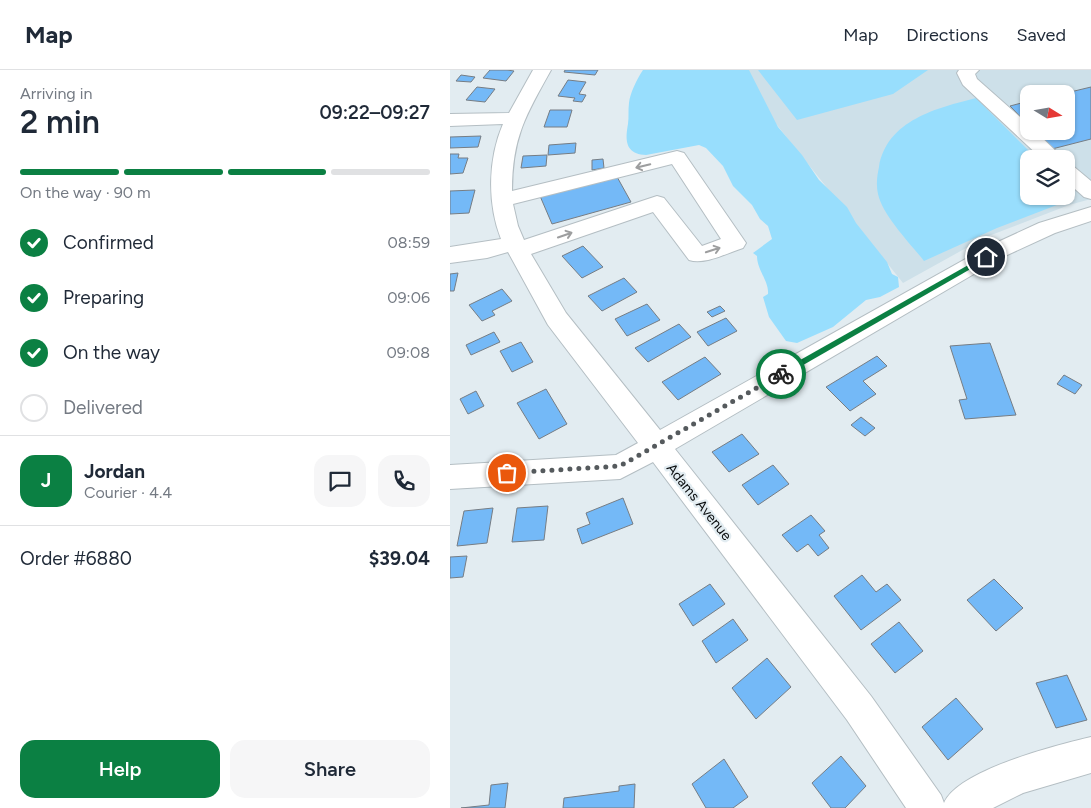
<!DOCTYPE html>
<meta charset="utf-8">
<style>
body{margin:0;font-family:Figtree,sans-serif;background:#f6f6f7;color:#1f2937;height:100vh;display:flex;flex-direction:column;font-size:19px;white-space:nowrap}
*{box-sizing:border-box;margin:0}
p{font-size:16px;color:#747a83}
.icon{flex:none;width:28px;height:28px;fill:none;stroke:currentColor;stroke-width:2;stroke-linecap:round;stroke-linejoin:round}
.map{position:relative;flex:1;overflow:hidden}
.panel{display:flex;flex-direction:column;background:#fff;width:450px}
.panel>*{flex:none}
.needle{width:32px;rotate:101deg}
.fabs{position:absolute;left:570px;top:15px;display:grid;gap:10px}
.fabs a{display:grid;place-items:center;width:55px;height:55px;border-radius:10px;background:#fff;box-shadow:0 1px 4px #0004;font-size:25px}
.pin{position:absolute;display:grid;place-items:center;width:42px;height:42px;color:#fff;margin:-21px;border:2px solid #fff;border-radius:50%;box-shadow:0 1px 5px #0007}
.courier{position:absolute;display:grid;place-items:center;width:50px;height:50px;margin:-25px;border:4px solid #0b8043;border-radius:50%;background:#fff;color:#222;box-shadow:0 1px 6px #0007}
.head em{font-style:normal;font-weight:600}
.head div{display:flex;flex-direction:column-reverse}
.head{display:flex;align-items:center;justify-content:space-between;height:85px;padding:0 20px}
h1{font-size:32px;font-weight:600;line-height:38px}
.bar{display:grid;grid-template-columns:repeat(4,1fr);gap:8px 5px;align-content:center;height:60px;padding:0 20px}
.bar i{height:6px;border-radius:4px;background:#e0e1e3}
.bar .selected{background:#0b8043}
.bar p{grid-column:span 4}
.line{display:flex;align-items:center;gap:12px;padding:0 20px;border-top:1px solid #e0e1e3}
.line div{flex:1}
.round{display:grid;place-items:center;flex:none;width:52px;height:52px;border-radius:15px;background:#f6f6f7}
ol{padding:0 20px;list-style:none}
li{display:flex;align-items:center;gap:15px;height:55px}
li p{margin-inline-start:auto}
li .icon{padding:5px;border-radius:50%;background:#0b8043;color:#fff;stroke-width:4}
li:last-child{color:#747a83}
li i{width:28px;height:28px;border:2px solid #e0e1e3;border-radius:50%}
.primary-button{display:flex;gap:10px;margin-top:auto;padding:10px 20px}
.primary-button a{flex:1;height:58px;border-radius:15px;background:#0b8043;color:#fff;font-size:20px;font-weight:600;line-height:58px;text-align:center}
.primary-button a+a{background:#f6f6f7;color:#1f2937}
header{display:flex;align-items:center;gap:30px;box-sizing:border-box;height:70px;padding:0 25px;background:#fff;border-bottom:1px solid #e0e1e3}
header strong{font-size:24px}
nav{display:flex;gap:28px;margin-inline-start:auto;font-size:18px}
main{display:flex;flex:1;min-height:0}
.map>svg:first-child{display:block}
.built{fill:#cde0e9;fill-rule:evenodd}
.green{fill:#98defd}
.building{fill:#74b9f7;stroke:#767d84}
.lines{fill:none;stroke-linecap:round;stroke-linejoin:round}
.minor-casing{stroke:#b4bec3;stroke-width:2}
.minor{fill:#fff;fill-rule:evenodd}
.oneway{stroke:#9d9e9f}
.route{fill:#0b8043}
.done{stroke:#555a5d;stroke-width:5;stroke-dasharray:0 9}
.labels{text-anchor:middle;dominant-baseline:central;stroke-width:4.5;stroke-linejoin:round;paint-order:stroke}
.street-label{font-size:14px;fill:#090c0e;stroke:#e2ecf1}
</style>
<header>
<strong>Map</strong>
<nav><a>Map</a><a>Directions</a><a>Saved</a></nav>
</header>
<main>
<section class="panel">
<div class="head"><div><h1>2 min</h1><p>Arriving in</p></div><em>09:22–09:27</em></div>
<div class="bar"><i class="selected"></i><i class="selected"></i><i class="selected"></i><i></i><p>On the way · 90 m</p></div>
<ol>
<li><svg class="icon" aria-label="check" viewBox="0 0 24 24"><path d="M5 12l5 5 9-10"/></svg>Confirmed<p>08:59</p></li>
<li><svg class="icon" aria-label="check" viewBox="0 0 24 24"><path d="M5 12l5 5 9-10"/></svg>Preparing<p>09:06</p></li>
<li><svg class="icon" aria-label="check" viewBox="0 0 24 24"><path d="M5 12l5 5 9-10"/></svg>On the way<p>09:08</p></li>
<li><i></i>Delivered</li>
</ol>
<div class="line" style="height:90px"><b class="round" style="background:#0b8043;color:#fff">J</b><div><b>Jordan</b><p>Courier · 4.4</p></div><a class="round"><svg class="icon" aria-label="chat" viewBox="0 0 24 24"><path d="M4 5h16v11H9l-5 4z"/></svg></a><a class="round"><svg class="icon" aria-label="phone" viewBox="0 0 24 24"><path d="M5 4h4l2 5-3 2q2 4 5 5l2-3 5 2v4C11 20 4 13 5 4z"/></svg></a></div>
<div class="line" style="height:65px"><div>Order #6880</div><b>$39.04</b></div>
<div class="primary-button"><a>Help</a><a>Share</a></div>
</section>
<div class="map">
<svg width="641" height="738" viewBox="0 0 641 738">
<rect width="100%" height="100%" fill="#e2ecf1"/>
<path class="built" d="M283 0H641V129L619 135 536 167 453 213ZM579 24H616V61H579ZM579 89H616V126H579Z"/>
<path class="green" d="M193 0H299L328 57 352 85 369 110 397 137 406 153 437 192 442 204 448 207 449 217 430 227 416 230 383 257 347 273 336 271 319 247 313 227 318 224C319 211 307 200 307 186L303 183 322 169 318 156 310 149 302 135 283 116 273 96 256 78 249 75 196 85C175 84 175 70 178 54 179 47 178 40 179 33 180 23 187 9 193 0Z
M308 0H478L443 24 347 50Z
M526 28 587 89H579V126L616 128 612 133 547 158 474 191C460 173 433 146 428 124 426 115 427 106 429 97 437 50 487 38 526 28Z"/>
<path class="building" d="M40 0H57L64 1 56 11 33 8Z
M115 0H148L145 5 114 2Z
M11 5 25 7 21 12 6 11Z
M118 10 136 12 129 24 136 25 132 32 123 31 125 28 108 26Z
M27 17 45 19 35 32 16 30Z
M641 17V69L602 79 585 61H616V24H612Z
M579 31V55L560 36Z
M100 40H122L117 57H94Z
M31 66 28 77 0 78V67Z
M126 73 125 83 98 85 99 75Z
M0 84H9L8 88H18L13 103 0 104Z
M97 85 96 96 71 98 73 86Z
M153 89 154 98 142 100V90Z
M166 105 181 132 102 154 90 126Z
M25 120 19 143 0 144V121Z
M133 176 153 197 132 208 112 186Z
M8 203 4 221H0V204Z
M174 208 187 222 152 241 138 226Z
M52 219 62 231 42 241 45 245 32 251 19 235Z
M197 234 210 250 177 266 165 249Z
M270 236 275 241 262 247 257 242Z
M276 248 287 261 258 276 247 262Z
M229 254 241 267 198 292 185 278Z
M44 262 50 272 21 285 16 275Z
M71 272 83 292 62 302 50 281Z
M540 273 566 345 515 349 509 330 517 329 500 276Z
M427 286 437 296 413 311 426 324 400 341 376 317Z
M255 287 271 304 228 330 212 312Z
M614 305 632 315 625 324 607 314Z
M96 319 117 354 89 369 67 333Z
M26 321 34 336 18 344 10 329Z
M411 347 425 358 415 366 401 355Z
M292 364 309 384 279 402 262 382Z
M323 395 339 414 308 435 292 415Z
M173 428 183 454 132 474 127 459 140 454 136 443Z
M98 436 94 470 62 472 67 438Z
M43 438 37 473 7 476 14 441Z
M361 445 375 461 369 465 379 478 368 486 358 474 347 482 332 465Z
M17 486 13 507 0 508V487Z
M412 505 426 522 437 514 451 530 411 560 384 526Z
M544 509 573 538 546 561 517 530Z
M260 514 275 534 243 556 229 534Z
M283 549 298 570 266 593 252 571Z
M449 552 473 581 445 603 421 574Z
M317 588 341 617 306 649 282 618Z
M617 605 637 650 606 658 586 613Z
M506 628 533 659 498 690 472 657Z
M391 686 416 716 395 738H381L362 713Z
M274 689 298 727 283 738H256L242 714Z
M58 713 55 738H11L39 735 41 715Z
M185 714 184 738H113L114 728 169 721V716Z"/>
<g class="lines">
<defs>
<path id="minor" d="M83 0H101C76 45 62 67 62 121L227 81 234 83 296 173 293 178C277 183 255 195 239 190L203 142 81 184 116 243 210 360 537 177 589 153 641 137V151L605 163 553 187 225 379 421 626 491 725 494 733C508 700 607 675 641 667V703L573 723 543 738H456L397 650 203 392 170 409 0 419V395L166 385 188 373 98 255 58 182 37 188 0 193V177L51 169C37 133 38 89 53 54L0 56V44L59 43ZM222 94 271 169 252 176 214 128 207 126 74 170 68 156 63 134Z
M509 0H529L525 4 527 9 579 55V61H585L614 89H592L513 15 507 3Z
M616 94 623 96 641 111V129L634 127 616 111Z"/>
</defs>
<use href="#minor" class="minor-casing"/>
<use href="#minor" class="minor"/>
</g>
<defs><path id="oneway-shaft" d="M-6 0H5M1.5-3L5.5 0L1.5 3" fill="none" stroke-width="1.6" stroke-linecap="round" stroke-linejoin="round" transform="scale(1.25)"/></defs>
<g class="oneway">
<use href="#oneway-shaft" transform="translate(193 96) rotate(166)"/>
<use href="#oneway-shaft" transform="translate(115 165) rotate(-19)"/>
<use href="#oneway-shaft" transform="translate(263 180) rotate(-18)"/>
</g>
<path class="route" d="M536 185 539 187 538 189 334 306H329V302Z"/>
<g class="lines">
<path class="done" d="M57 403 170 396 331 304"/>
</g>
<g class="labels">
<g class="street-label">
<text transform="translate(249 432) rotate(51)">Adams Avenue</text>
</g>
</g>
</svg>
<div class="fabs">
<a><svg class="needle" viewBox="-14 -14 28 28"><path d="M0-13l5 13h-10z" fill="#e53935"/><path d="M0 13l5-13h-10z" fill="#747a83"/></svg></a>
<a><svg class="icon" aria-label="layers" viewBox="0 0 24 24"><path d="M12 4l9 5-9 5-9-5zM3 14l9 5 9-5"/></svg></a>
</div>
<div class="pin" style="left:57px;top:403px;background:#ea580c"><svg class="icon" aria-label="bag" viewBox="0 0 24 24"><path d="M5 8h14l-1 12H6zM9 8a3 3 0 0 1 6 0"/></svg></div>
<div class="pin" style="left:536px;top:187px;background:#1f2937"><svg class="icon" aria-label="home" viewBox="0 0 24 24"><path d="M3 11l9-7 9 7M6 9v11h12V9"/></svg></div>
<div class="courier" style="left:331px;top:304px"><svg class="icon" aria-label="bike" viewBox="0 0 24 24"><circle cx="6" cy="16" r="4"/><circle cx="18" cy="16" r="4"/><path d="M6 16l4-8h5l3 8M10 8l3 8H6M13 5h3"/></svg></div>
</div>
</main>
